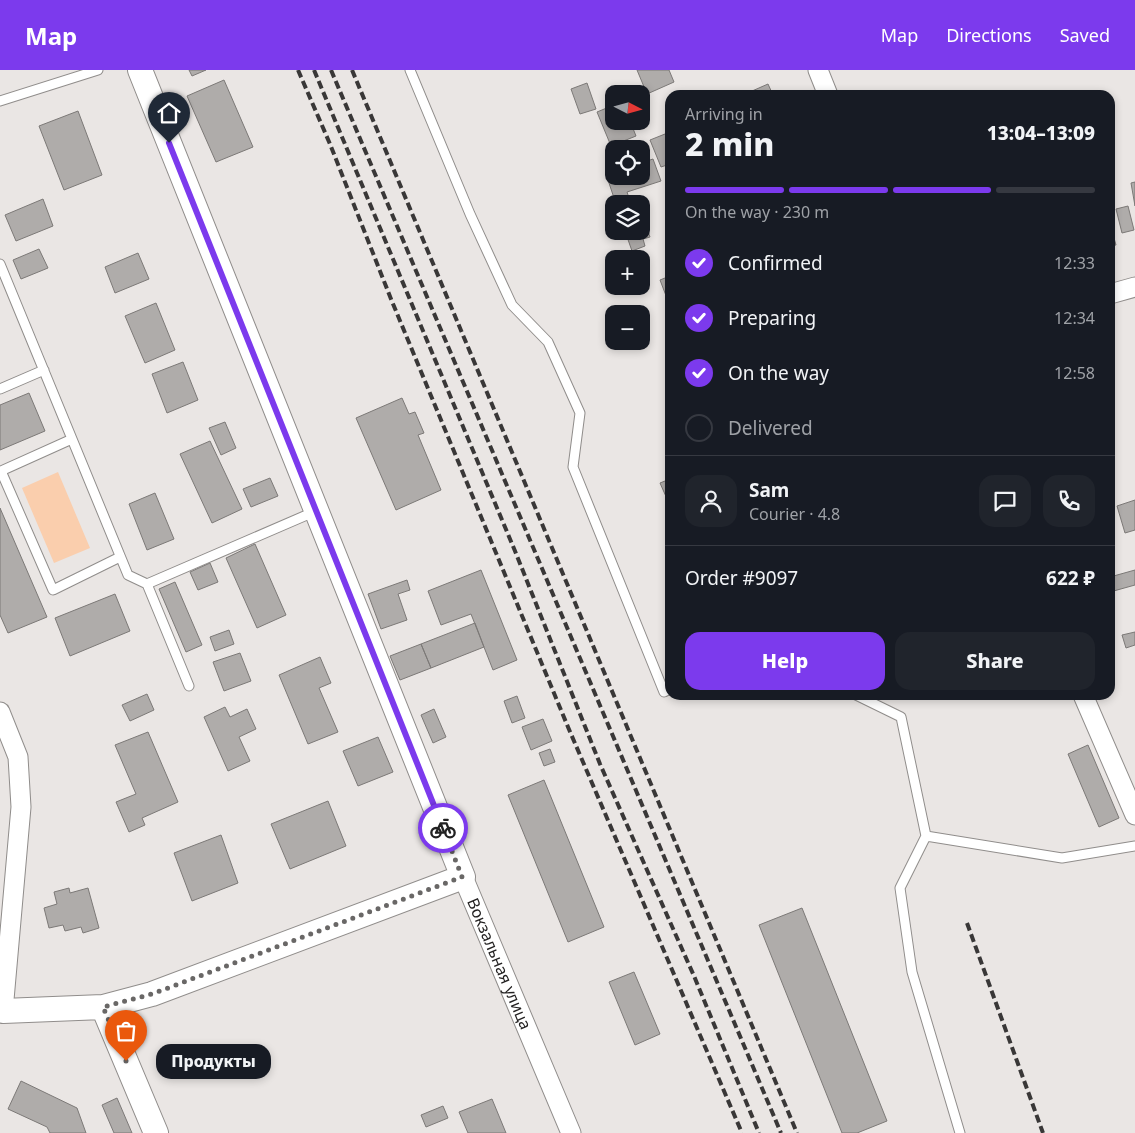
<!DOCTYPE html>
<meta charset="utf-8">
<style>
body{margin:0;font-family:"Noto Sans",sans-serif;background:#20242c;color:#f1f3f6;height:100vh;display:flex;flex-direction:column;font-size:19px;white-space:nowrap}
*{box-sizing:border-box;margin:0}
p{font-size:16px;color:#9ea1a6}
.icon{flex:none;width:28px;height:28px;fill:none;stroke:currentColor;stroke-width:2;stroke-linecap:round;stroke-linejoin:round}
.map{position:relative;flex:1;overflow:hidden}
.drawer{position:absolute;left:665px;top:20px;width:450px;height:610px;display:flex;flex-direction:column;background:#171b24;border-radius:15px;box-shadow:0 2px 8px #0003}
.drawer>*{flex:none}
.needle{width:32px;rotate:96deg}
.controls{position:absolute;left:605px;top:15px;display:grid;gap:10px}
.controls a{display:grid;place-items:center;width:45px;height:45px;border-radius:10px;background:#171b24;box-shadow:0 2px 8px #0003;font-size:25px}
.pin{position:absolute;display:grid;place-items:center;width:42px;height:42px;color:#fff;margin:-51px -21px;border-radius:50% 50% 50% 0;rotate:-45deg;box-shadow:0 0 5px #0007}
.pin .icon{rotate:45deg}
.courier{position:absolute;display:grid;place-items:center;width:50px;height:50px;margin:-25px;border:4px solid #7c3aed;border-radius:50%;background:#fff;color:#222;box-shadow:0 1px 6px #0007}
.bubble{position:absolute;height:35px;border-radius:15px;background:#171b24;box-shadow:0 2px 8px #0003;font-size:16px;font-weight:800;line-height:35px;text-align:center}
.summary em{font-style:normal;font-weight:800}
.summary div{display:flex;flex-direction:column-reverse}
.summary{display:flex;align-items:center;justify-content:space-between;height:85px;padding:0 20px}
h1{font-size:32px;font-weight:800;line-height:38px}
.bar{display:grid;grid-template-columns:repeat(4,1fr);gap:8px 5px;align-content:center;height:60px;padding:0 20px}
.bar i{height:6px;border-radius:4px;background:#363941}
.bar .selected{background:#7c3aed}
.bar p{grid-column:span 4}
.line{display:flex;align-items:center;gap:12px;padding:0 20px;border-top:1px solid #363941}
.line div{flex:1}
.round{display:grid;place-items:center;flex:none;width:52px;height:52px;border-radius:15px;background:#20242c}
ol{padding:0 20px;list-style:none}
li{display:flex;align-items:center;gap:15px;height:55px}
li p{margin-inline-start:auto}
li .icon{padding:5px;border-radius:50%;background:#7c3aed;color:#fff;stroke-width:4}
li:last-child{color:#9ea1a6}
li i{width:28px;height:28px;border:2px solid #363941;border-radius:50%}
.action{display:flex;gap:10px;margin-top:auto;padding:10px 20px}
.action a{flex:1;height:58px;border-radius:15px;background:#7c3aed;color:#fff;font-size:20px;font-weight:800;line-height:58px;text-align:center}
.action a+a{background:#20242c;color:#f1f3f6}
header{display:flex;align-items:center;gap:30px;box-sizing:border-box;height:70px;padding:0 25px;background:#7c3aed;color:#fff}
header strong{font-size:24px}
nav{display:flex;gap:28px;margin-inline-start:auto;font-size:18px}
.map>svg:first-child{display:block}
.green{fill:#facead}
.building{fill:#afacaa;stroke:#7c7977}
.lines{fill:none;stroke-linecap:round;stroke-linejoin:round}
.service-casing{stroke:#908d8b;stroke-width:11}
.minor-casing{stroke:#908d8b;stroke-width:21}
.tertiary-casing{stroke:#908d8b;stroke-width:26}
.service{stroke:#fff;stroke-width:9}
.minor{stroke:#fff;stroke-width:19}
.tertiary{stroke:#fff;stroke-width:24}
.rail{stroke:#393737;stroke-width:4;stroke-dasharray:8 4;stroke-linecap:butt}
.done{stroke:#696766;stroke-width:5;stroke-dasharray:0 9}
.route{stroke:#7c3aed;stroke-width:6}
.labels{text-anchor:middle;dominant-baseline:central;stroke-width:4;stroke-linejoin:round;paint-order:stroke}
.street-label{font-size:16px;fill:#242222;stroke:#f7f4f1}
</style>
<header>
<strong>Map</strong>
<nav><a>Map</a><a>Directions</a><a>Saved</a></nav>
</header>
<div class="map">
<svg width="1135" height="1063" viewBox="0 0 1135 1063">
<rect width="100%" height="100%" fill="#eae6e4"/>
<path class="green" d="M58 402 90 478 54 493 22 418Z"/>
<path class="building" d="M189 0H206L192 6Z
M637 0H669L674 12 647 24Z
M224 10 253 77 216 92 187 26Z
M587 13 596 39 580 44 571 19Z
M768 14 773 25H743Z
M614 35V51H630L636 66 611 76 597 42Z
M78 41 102 105 64 120 39 56Z
M670 62V94L661 97 650 70Z
M653 89 661 111 627 122 631 134H616L606 104 614 102V106H641V93Z
M1135 112V136L1131 113Z
M43 129 53 156 16 171 5 145Z
M1128 136 1134 160 1122 163 1116 139Z
M644 151 650 167 643 169 645 176 632 181 625 161H641V152Z
M1110 154 1116 175 1110 176Z
M39 179 48 198 21 209 13 190Z
M138 183 149 209 115 223 105 197Z
M670 206V236L660 210Z
M156 233 175 280 145 293 125 246Z
M183 292 198 330 167 343 152 304Z
M29 323 45 361 0 380V335Z
M402 328 409 344 415 342 424 363 418 365 441 420 396 440 356 348Z
M225 352 236 378 221 385 209 358Z
M210 371 242 439 212 453 180 384Z
M270 408 278 426 251 437 243 419Z
M670 409V430L668 431 660 413Z
M155 423 174 469 147 480 129 434Z
M1135 430V460L1125 463 1117 436Z
M0 438 47 547 8 563 0 545Z
M255 474 286 545 257 558 226 488Z
M210 493 218 512 198 520 190 502Z
M481 500 517 590 493 600 471 544 441 555 428 521Z
M1135 500V515L1110 522V507Z
M407 510 410 520 398 524 407 550 381 559 368 524Z
M175 512 202 575 186 582 159 519Z
M115 524 130 561 70 586 55 548Z
M475 553 484 577 431 598 421 574Z
M229 560 234 574 215 581 210 567Z
M1135 562V575L1126 578 1122 565Z
M421 574 431 598 400 610 390 586Z
M240 583 251 611 224 621 213 592Z
M320 587 331 613 319 618 338 662 308 674 279 605Z
M147 624 154 640 130 651 122 635Z
M517 626 525 648 512 653 504 631Z
M225 637 230 647 247 639 256 659 239 667 250 691 228 701 204 647Z
M434 639 446 667 433 673 421 645Z
M543 649 552 671 531 680 522 657Z
M148 662 178 732 142 748 145 755 129 762 116 732 136 724 115 675Z
M378 667 393 702 358 716 343 681Z
M1088 675 1119 748 1099 757 1068 684Z
M550 679 555 692 544 696 539 683Z
M544 710 604 857 568 872 508 725Z
M328 731 346 776 290 799 271 754Z
M221 765 238 813 192 831 174 783Z
M69 818 70 823 88 818 99 858 83 863 81 857 65 861 63 855 49 858 44 838 57 834 54 822Z
M802 838 887 1051 857 1063H842L759 855Z
M634 902 660 964 635 975 609 912Z
M21 1011 77 1038 86 1063H50L47 1057 8 1039Z
M117 1028 132 1063H114L102 1035Z
M492 1029 506 1063H468L459 1042Z
M443 1036 448 1048 426 1057 421 1045Z"/>
<g class="lines">
<defs>
<path id="service" d="M410 0 470 144 512 235 548 272 580 343 573 397 664 622 670 619
M0 31 98 0
M0 194 128 505 147 514 189 616
M0 319 44 300
M72 369 1 401 53 520 120 487
M147 514 316 441
M856 625 901 647 926 766 1062 788 1135 776
M926 766 900 818 912 902 960 1063"/>
<g id="minor">
<path d="M818 0 828 25"/>
<path d="M1110 224 1135 217"/>
<path d="M1083 625 1135 745"/>
<path d="M0 642 18 687 21 737 3 941"/>
<path id="s1" d="M463 807 571 1063"/>
</g>
<path id="tertiary" d="M103 937 156 1063
M0 940 3 941 103 937 152 924 463 807 140 0"/>
</defs>
<use href="#service" class="service-casing"/>
<use href="#minor" class="minor-casing"/>
<use href="#tertiary" class="tertiary-casing"/>
<use href="#service" class="service"/>
<use href="#minor" class="minor"/>
<use href="#tertiary" class="tertiary"/>
<path class="rail" d="M298 0 330 74 391 229 568 657 742 1063
M314 0 515 481 600 694 694 906 759 1063
M331 0 781 1063
M352 0 797 1063
M967 853 1043 1063"/>
</g>
<g class="lines">
<path class="done" d="M126 991 103 937 152 924 462 807 443 758"/>
<path class="route" d="M169 73 443 758"/>
</g>
<g class="labels">
<g class="street-label">
<text stroke="none"><textPath href="#s1" startOffset="94">Вокзальная улица</textPath></text>
</g>
</g>
</svg>
<div class="controls">
<a><svg class="needle" viewBox="-14 -14 28 28"><path d="M0-13l5 13h-10z" fill="#e53935"/><path d="M0 13l5-13h-10z" fill="#9ea1a6"/></svg></a>
<a><svg class="icon" aria-label="locate" viewBox="0 0 24 24"><circle cx="12" cy="12" r="6"/><path d="M12 2v4M12 18v4M2 12h4M18 12h4"/></svg></a>
<a><svg class="icon" aria-label="layers" viewBox="0 0 24 24"><path d="M12 4l9 5-9 5-9-5zM3 14l9 5 9-5"/></svg></a>
<a>+</a>
<a>−</a>
</div>
<div class="pin" style="left:126px;top:991px;background:#ea580c"><svg class="icon" aria-label="bag" viewBox="0 0 24 24"><path d="M5 8h14l-1 12H6zM9 8a3 3 0 0 1 6 0"/></svg></div>
<div class="pin" style="left:169px;top:73px;background:#1f2937"><svg class="icon" aria-label="home" viewBox="0 0 24 24"><path d="M3 11l9-7 9 7M6 9v11h12V9"/></svg></div>
<div class="courier" style="left:443px;top:758px"><svg class="icon" aria-label="bike" viewBox="0 0 24 24"><circle cx="6" cy="16" r="4"/><circle cx="18" cy="16" r="4"/><path d="M6 16l4-8h5l3 8M10 8l3 8H6M13 5h3"/></svg></div>
<div class="bubble" style="left:156px;top:974px;width:115px">Продукты</div>
<section class="drawer">
<div class="summary"><div><h1>2 min</h1><p>Arriving in</p></div><em>13:04–13:09</em></div>
<div class="bar"><i class="selected"></i><i class="selected"></i><i class="selected"></i><i></i><p>On the way · 230 m</p></div>
<ol>
<li><svg class="icon" aria-label="check" viewBox="0 0 24 24"><path d="M5 12l5 5 9-10"/></svg>Confirmed<p>12:33</p></li>
<li><svg class="icon" aria-label="check" viewBox="0 0 24 24"><path d="M5 12l5 5 9-10"/></svg>Preparing<p>12:34</p></li>
<li><svg class="icon" aria-label="check" viewBox="0 0 24 24"><path d="M5 12l5 5 9-10"/></svg>On the way<p>12:58</p></li>
<li><i></i>Delivered</li>
</ol>
<div class="line" style="height:90px"><a class="round"><svg class="icon" aria-label="person" viewBox="0 0 24 24"><circle cx="12" cy="8" r="4"/><path d="M4 21q1-7 8-7t8 7"/></svg></a><div><b>Sam</b><p>Courier · 4.8</p></div><a class="round"><svg class="icon" aria-label="chat" viewBox="0 0 24 24"><path d="M4 5h16v11H9l-5 4z"/></svg></a><a class="round"><svg class="icon" aria-label="phone" viewBox="0 0 24 24"><path d="M5 4h4l2 5-3 2q2 4 5 5l2-3 5 2v4C11 20 4 13 5 4z"/></svg></a></div>
<div class="line" style="height:65px"><div>Order #9097</div><b>622 ₽</b></div>
<div class="action"><a>Help</a><a>Share</a></div>
</section>
</div>
